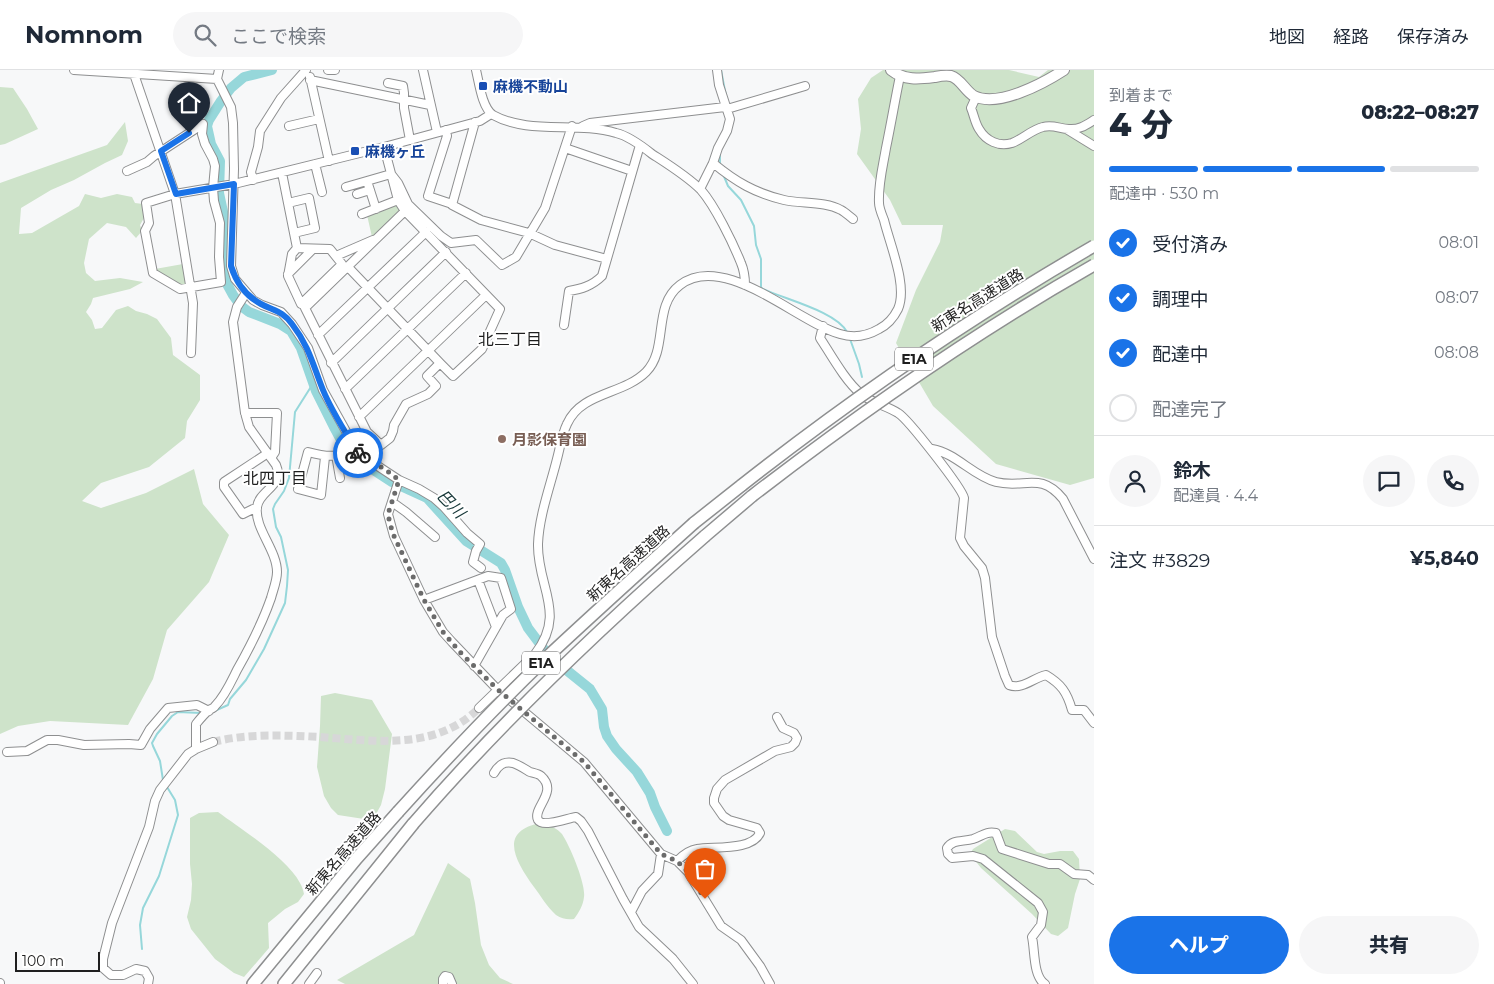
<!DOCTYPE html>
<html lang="ja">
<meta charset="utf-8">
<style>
body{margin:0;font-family:Montserrat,"Noto Sans JP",sans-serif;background:#f6f6f7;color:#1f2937;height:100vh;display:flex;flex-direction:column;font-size:19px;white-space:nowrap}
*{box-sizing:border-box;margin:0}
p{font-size:16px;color:#747a83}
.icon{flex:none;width:28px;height:28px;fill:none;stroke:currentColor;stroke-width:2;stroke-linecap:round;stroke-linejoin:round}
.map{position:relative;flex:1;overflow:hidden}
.side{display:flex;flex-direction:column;background:#fff;width:400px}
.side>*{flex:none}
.scale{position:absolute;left:15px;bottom:12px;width:85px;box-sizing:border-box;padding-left:5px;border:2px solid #1f1f1f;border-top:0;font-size:14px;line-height:18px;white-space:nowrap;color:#1f1f1f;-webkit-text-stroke:4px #fff;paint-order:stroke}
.pin{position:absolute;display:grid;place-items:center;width:42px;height:42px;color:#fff;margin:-51px -21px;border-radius:50% 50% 50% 0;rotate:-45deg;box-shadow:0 0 5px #0007}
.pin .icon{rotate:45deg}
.courier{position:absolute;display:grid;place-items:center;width:50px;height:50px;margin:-25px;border:4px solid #1a73e8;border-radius:50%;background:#fff;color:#222;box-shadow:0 1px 6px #0007}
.overview em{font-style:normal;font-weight:800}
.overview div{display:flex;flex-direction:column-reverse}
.overview{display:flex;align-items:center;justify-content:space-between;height:85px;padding:0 15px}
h1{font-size:32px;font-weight:800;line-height:38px}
.bar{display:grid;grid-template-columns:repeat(4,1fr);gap:8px 5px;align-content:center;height:60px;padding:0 15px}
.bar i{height:6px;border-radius:4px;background:#e0e1e3}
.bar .current{background:#1a73e8}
.bar p{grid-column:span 4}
.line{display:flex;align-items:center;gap:12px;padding:0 15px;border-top:1px solid #e0e1e3}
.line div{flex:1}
.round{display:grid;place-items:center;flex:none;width:52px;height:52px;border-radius:26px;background:#f6f6f7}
ol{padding:0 15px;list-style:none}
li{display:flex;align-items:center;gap:15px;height:55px}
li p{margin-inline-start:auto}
li .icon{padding:5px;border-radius:50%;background:#1a73e8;color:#fff;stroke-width:4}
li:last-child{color:#747a83}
li i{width:28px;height:28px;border:2px solid #e0e1e3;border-radius:50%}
.primary-button{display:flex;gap:10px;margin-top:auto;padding:10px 15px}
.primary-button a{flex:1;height:58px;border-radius:30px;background:#1a73e8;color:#fff;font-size:20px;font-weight:800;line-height:58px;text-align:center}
.primary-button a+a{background:#f6f6f7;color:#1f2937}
header{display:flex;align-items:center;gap:30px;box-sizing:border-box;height:70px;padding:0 25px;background:#fff;border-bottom:1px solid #e0e1e3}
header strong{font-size:24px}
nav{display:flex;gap:28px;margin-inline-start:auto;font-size:18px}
.search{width:350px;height:45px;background:#f6f6f7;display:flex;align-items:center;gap:12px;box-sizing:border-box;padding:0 18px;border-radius:28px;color:#747a83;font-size:19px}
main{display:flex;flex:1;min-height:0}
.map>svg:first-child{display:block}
.green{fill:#cee3ca}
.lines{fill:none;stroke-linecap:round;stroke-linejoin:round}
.stream{stroke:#96d7da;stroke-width:2}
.river{stroke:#96d7da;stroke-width:10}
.minor-tunnel{stroke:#d7d7d8;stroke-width:8;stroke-dasharray:8 4;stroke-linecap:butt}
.minor-casing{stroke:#8e8f90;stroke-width:10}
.major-casing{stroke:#8e8f90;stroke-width:12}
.highway-casing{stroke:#8e8f90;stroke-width:14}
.minor{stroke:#fff;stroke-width:8}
.major{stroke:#fff;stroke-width:10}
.highway{stroke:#fff;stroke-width:11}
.highway-bridge-casing{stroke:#8e8f90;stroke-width:14;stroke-linecap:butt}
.highway-bridge{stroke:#fff;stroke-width:11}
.done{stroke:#6b6b6b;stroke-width:5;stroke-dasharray:0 9}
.route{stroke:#1a73e8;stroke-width:6}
.transit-dot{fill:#1a4fb4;stroke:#fff;stroke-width:2}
.education-dot{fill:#8d6e63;stroke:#fff;stroke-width:2}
.labels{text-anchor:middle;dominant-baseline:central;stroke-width:4;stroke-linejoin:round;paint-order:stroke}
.shield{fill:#fff;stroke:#626262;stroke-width:1}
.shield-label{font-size:14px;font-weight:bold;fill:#1f1f1f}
.transit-label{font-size:15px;font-weight:bold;fill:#164399;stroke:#fff;text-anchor:start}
.street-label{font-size:15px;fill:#1f1f1f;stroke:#fff}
.education-label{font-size:15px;font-weight:bold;fill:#785e54;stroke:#fff;text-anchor:start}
.neighbourhood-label{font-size:16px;fill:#1f1f1f;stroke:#fff}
.water-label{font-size:16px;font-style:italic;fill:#153637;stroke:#fff}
</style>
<header>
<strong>Nomnom</strong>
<div class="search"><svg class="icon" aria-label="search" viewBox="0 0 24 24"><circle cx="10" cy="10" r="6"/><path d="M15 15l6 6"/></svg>ここで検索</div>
<nav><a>地図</a><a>経路</a><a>保存済み</a></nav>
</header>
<main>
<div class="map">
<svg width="1094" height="914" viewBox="0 0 1094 914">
<rect width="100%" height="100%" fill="#f7f8f9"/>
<path class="green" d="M883 0H1009L1039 7 1048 0H1094V408L1070 415 996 394 933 336 896 273 916 220 940 172 943 155H902L890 130 857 84 861 59 858 29 871 8Z
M0 17 13 18 27 39 38 59 5 74 0 75Z
M125 52 128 71 122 85 105 93 74 110 51 120 21 138 19 164 32 163 79 136 85 124 101 128 117 124 132 127 135 133 143 134 144 148 140 155 142 161 136 168 126 157 107 153 89 169 84 193 86 203 95 211 120 208 143 212 130 219 93 228 91 234 86 242 92 250 95 259 102 258 116 240 128 236 136 241 147 244 157 249 171 268 173 285 200 305V330L187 351 185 368 149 397 101 413 82 431 101 438 146 423 194 399 203 434 229 465 209 512 167 560 153 609 128 655 50 651 18 656 0 664V113L107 75Z
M396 134 401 141 372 167 367 145Z
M183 194 187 215 181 216 156 202 155 199Z
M335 623 372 630 392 664 385 719 381 735 376 744 364 749 338 745 331 738 324 726 317 697 320 656 321 626Z
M218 742C241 759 287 788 300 813 302 816 303 820 304 824L298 832 285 839 268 853 269 878 244 907 234 903 215 889 191 859 187 847 191 830 192 814 190 794V748L199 743Z
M541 753C549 755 557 758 562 764 570 776 586 814 584 827 583 836 579 842 574 849 568 850 562 849 556 845 547 837 541 826 534 817 516 792 497 761 541 753Z
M1005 759 1015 761 1037 782 1044 784 1060 781H1073L1079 789 1080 809 1075 824 1068 858 1058 866 1051 864 1032 844 981 798 970 784 973 779Z
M448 793 470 809 475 833 481 875 489 895 500 908 513 914H345L337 910 414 865Z"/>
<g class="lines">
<path class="stream" d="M721 0 726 26
M720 84V94
M723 104 728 116 741 130 754 156 756 175 761 189V218C783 229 836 241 847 262
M850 269 859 294 862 307
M210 643 228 635 230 629 246 610 264 579 285 533 287 516 288 500 281 467 276 457 273 439 275 434 284 421 289 408 295 342 314 312
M163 710 160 691 153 676 152 673 157 664 172 646 178 642 201 643
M142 879 140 855 143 838 159 806 178 745 175 730 167 717"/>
<path class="river" d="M272 0 244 7 231 18 221 31 209 50 207 56 211 74 220 91 219 123 226 156 224 187 227 214 233 225 241 236 249 242 280 254 291 261 301 278 316 321 335 359 343 374 352 386 392 412 427 428 466 471 501 493 505 500 518 537 528 558 549 586 590 619 602 639 604 657 607 666 616 679 637 702 650 723 655 737 667 761"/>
<path class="minor-tunnel" d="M213 672C241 665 269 665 297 666 358 667 430 687 479 638"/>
<defs>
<path id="minor" d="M74 0 217 9
M219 0 217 9 231 37 233 53 234 99 231 196 235 209 253 230 262 235 281 242 292 254 308 278 323 320 358 383 399 410 388 444 394 466 424 530 443 562 452 572 497 619 584 692 661 784 677 791 688 802 721 856 741 870 760 896 770 914
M328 0H335
M423 0 437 62
M476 0C479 12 482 38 493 45 529 65 577 51 616 63 629 66 642 76 652 84 669 95 687 106 701 120 715 136 733 173 741 193 744 200 745 208 745 215
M134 4 175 124 193 233 191 283
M310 7 329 91
M310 10 430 35
M388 13 403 16 404 23V38L410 70
M976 27 971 38C974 45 975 53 979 59 986 71 999 77 1012 73 1023 69 1031 60 1043 57 1053 54 1060 59 1069 59 1079 60 1086 55 1094 50
M727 39 805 16
M475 52 452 135 481 150 529 163 555 175 607 189
M289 56 319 49
M583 56 590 53 725 37
M446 60 447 66 428 126 452 134
M1068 60 1094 76
M384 77 398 130 405 141
M565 78 632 101
M713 93C736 112 755 123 784 130 801 134 825 131 841 140 845 142 849 146 853 149
M315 94 322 122
M127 101 147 92 154 86 203 54 202 64 205 74 213 89 215 96 213 118 214 131 220 153 219 187 221 212 180 219 153 203 145 161 149 153 146 133 175 124 234 114 384 77 480 51 491 44
M282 103 297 178
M253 110 251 102 258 77 260 61 281 28 306 0
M368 114 376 139
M346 117 391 104 398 113 408 134 441 166 451 173 476 170 502 195 516 187 545 138 572 56
M700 119 713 93 718 78 727 61 730 49 719 15 717 0
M357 124 370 120
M288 133 309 128 315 158 294 163
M405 141 500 239 482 279 453 306 440 293 427 306 436 316 428 324 406 334 394 355 393 361 390 368 381 375 367 362 305 238Z
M362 144 398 130
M297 178 330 179 342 194 301 234 288 206 292 184Z
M336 186 373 170
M348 197 440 293
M288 204 313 179
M564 255 569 221C581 219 592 216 602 206L640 75
M823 256 820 268C831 285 846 312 861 324 872 333 887 336 898 343 908 349 962 418 964 428L960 468 964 476 982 498 985 508 992 567 1005 606 1009 615C1022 620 1033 608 1046 605 1061 614 1067 622 1072 640H1084L1094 653
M318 265 426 162
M331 293 446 182
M345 319 466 203
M245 343H277L275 382 271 388
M359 347 486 225
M932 379C956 383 973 406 996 412 1025 419 1040 401 1063 429L1094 489
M336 385 340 408
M325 387 321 425 298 419 308 382C341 391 345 385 367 362
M399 410 419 419 434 428 444 437 467 463 480 474 476 481 473 492 481 498
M392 432 406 442 435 467
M257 438 253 439 243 444 224 417V412L268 383
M478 510 496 557
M424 530 488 506 501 508 511 539 503 545 474 596
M479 638 535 584C567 543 537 517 538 474 539 446 550 417 557 389 560 378 562 364 567 354 581 322 623 325 646 302 669 279 652 236 680 215 724 181 797 252 840 264 853 268 867 266 879 259 887 255 894 247 898 239 908 216 890 175 884 150 882 145 879 138 879 133 878 114 883 96 886 78 891 54 895 30 900 6
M196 679V654C200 649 204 644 209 640 211 639 214 638 215 636 225 626 231 612 237 600 250 577 262 554 271 528 273 520 277 511 277 502 277 480 254 458 257 437 259 420 285 416 276 395L249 357 245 343 233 252 237 237 246 223
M7 682 27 681 47 670H58L84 675 129 674 141 675 150 659 168 638 197 635 209 641
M494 703C498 696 503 691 513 693 519 695 525 699 530 702 534 703 539 704 541 706 559 722 532 738 538 750 543 758 568 748 576 747L581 751 588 761 623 829 639 857 673 889 693 914
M677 791C682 786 690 780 697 779 713 776 752 781 760 763L757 758 729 750 723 746 714 733V728L717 719 725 710 775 681 791 677 795 673 797 668 794 663 783 658 777 647
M631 842 642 821 658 804 661 784
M0 913V914
M148 914 149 908 145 901 136 899 123 905H111L103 898V889L112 853 149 757 155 731 160 720 188 684 196 679 213 672
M309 914 317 903
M443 914V909L445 906 449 907 452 914
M1045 914C1033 907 1035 880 1032 867L1041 855 1043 842 1038 833 983 789 973 786 952 788 948 784 947 778C953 769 963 772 973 769 982 766 986 761 996 763L1002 779 1049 794H1060L1074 804 1088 805 1094 810"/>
<path id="major" d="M891 0C905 11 919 9 935 7 940 6 946 5 951 6 961 9 965 21 974 26 998 38 1044 13 1064 0"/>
<path id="highway" d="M694 453 742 415
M705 466 752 426
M253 914 357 788 398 742
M284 914 413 754"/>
</defs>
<use href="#minor" class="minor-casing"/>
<use href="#major" class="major-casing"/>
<use href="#highway" class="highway-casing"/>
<use href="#minor" class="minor"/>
<use href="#major" class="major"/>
<use href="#highway" class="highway"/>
<defs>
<path id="highway-bridge" d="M742 415C854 327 971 247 1094 176
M752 426C861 342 974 263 1094 195
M398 742C445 690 494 638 545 589 594 543 644 498 694 453
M413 754C503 650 602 556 705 466"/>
</defs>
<use href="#highway-bridge" class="highway-bridge-casing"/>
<use href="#highway-bridge" class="highway-bridge"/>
</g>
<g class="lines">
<path class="done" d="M358 383 386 400 399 410 388 444 390 454 394 466 424 530 443 562 460 582 497 619 584 692 661 784 677 791 688 802 705 829"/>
<path class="route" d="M189 63 161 81 176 124 234 114 231 196C236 212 246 226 261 234 274 241 283 241 292 254 309 276 313 295 323 320 332 342 346 363 358 383"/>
</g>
<g class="transit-dot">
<rect x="478" y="11" width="10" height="10" rx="2.5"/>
<rect x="350" y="76" width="10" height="10" rx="2.5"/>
</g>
<circle class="education-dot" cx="502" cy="369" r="5"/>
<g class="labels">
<g class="shield">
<rect x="895" y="277.5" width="38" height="23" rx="4"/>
<rect x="522" y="581.5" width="38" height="23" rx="4"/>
</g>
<g class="shield-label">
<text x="914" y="289">E1A</text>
<text x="541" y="593">E1A</text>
</g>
<g class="transit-label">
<text x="493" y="16">麻機不動山</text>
<text x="365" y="81">麻機ヶ丘</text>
</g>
<g class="street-label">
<text transform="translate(977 230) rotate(-32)">新東名高速道路</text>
<text transform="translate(628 493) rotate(-42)">新東名高速道路</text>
<text transform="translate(343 783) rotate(-49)">新東名高速道路</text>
</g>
<g class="education-label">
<text x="512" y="369">月影保育園</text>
</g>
<g class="neighbourhood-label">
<text x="510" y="269">北三丁目</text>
<text x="275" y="408">北四丁目</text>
</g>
<g class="water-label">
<text transform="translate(451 434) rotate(46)">巴川</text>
</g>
</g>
</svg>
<div class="scale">100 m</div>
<div class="pin" style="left:705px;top:829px;background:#ea580c"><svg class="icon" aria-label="bag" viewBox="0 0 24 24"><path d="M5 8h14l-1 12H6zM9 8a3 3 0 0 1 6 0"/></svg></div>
<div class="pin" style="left:189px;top:63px;background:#1f2937"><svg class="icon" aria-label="home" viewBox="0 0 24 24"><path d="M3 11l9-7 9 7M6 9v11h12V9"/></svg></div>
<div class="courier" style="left:358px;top:383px"><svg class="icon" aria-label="bike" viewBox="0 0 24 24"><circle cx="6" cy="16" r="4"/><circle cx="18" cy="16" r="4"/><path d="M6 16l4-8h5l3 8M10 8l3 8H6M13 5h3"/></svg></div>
</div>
<section class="side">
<div class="overview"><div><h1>4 分</h1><p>到着まで</p></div><em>08:22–08:27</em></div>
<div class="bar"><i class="current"></i><i class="current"></i><i class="current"></i><i></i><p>配達中 · 530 m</p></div>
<ol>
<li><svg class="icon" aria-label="check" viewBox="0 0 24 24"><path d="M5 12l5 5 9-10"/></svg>受付済み<p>08:01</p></li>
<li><svg class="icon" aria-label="check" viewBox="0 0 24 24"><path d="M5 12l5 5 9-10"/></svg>調理中<p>08:07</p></li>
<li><svg class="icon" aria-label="check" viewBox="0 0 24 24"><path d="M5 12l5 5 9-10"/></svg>配達中<p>08:08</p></li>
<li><i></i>配達完了</li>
</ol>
<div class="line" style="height:90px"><a class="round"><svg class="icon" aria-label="person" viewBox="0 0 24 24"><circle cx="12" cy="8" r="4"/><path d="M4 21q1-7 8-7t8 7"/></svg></a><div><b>鈴木</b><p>配達員 · 4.4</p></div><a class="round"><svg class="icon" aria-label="chat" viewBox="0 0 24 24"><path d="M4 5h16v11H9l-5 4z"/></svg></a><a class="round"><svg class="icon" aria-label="phone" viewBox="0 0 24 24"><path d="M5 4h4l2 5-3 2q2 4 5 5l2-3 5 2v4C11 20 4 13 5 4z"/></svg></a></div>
<div class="line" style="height:65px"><div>注文 #3829</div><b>¥5,840</b></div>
<div class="primary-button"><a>ヘルプ</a><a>共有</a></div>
</section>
</main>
